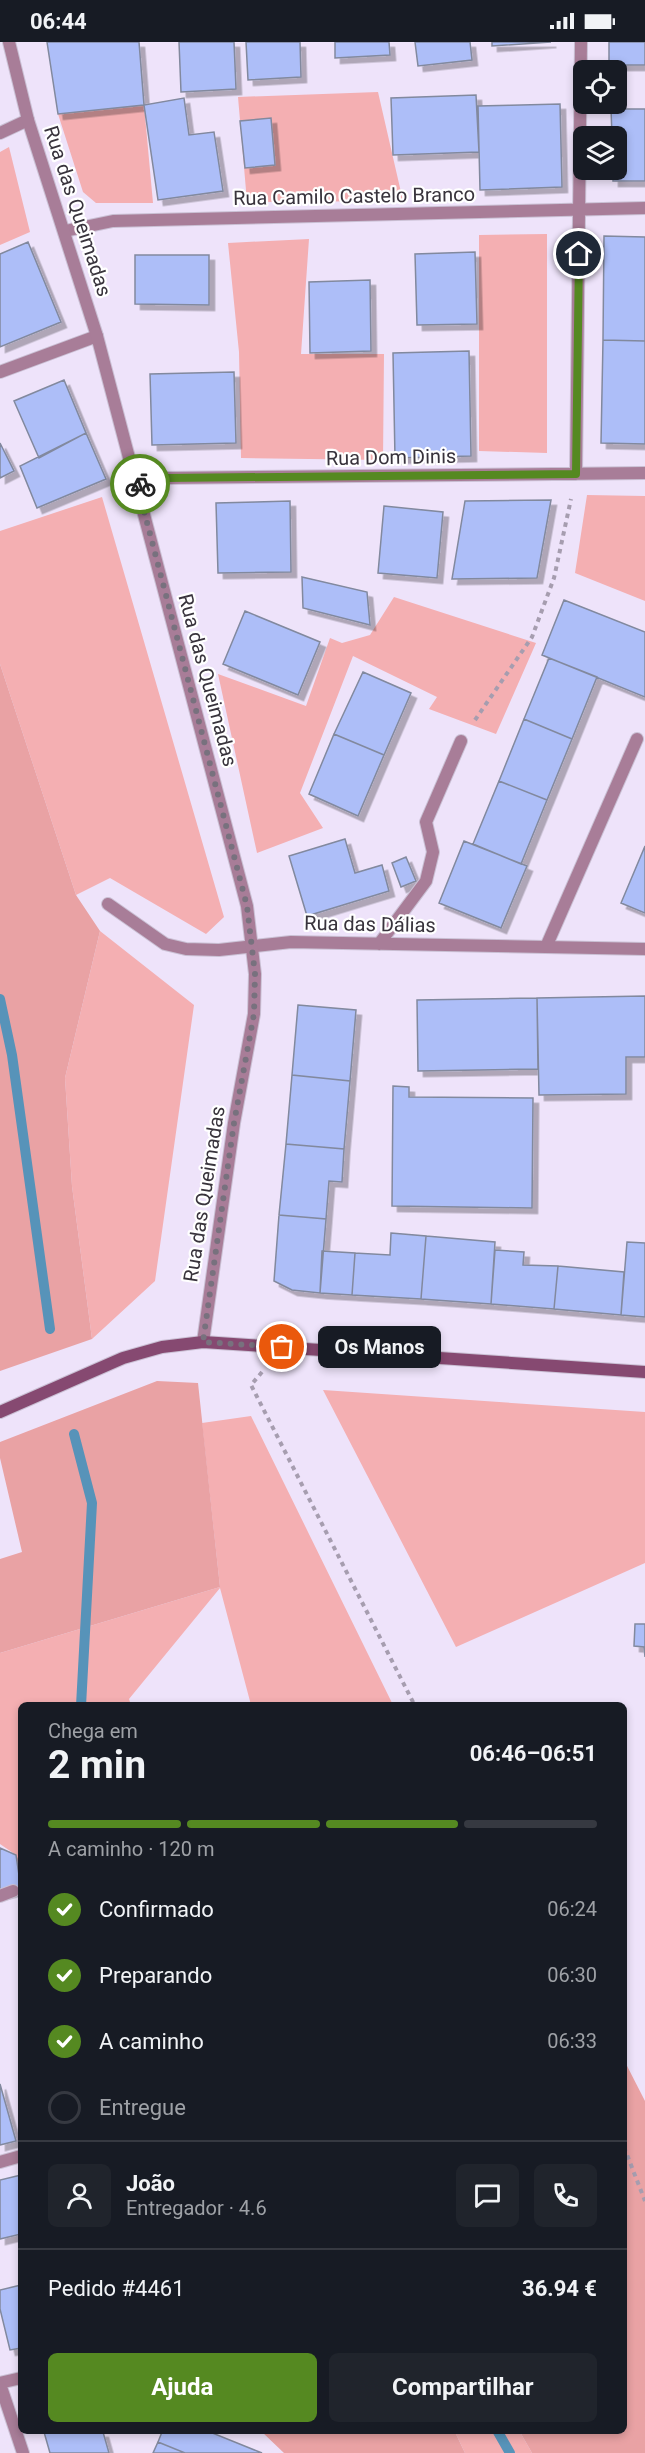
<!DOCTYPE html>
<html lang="pt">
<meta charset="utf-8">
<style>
body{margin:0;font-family:Roboto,sans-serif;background:#20242c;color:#f1f3f6;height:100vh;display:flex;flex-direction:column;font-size:22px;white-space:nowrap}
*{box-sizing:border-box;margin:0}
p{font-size:20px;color:#9ea1a6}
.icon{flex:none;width:33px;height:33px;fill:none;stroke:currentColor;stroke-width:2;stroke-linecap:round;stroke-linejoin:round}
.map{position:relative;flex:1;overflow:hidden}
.details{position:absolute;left:18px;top:1660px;width:609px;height:732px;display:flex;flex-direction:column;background:#171b24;border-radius:9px;box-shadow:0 3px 9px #0003}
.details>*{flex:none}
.controls{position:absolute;left:573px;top:18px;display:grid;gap:12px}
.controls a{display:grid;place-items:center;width:54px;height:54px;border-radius:9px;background:#171b24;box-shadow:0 3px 9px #0003;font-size:30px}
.pin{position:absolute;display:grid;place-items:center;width:51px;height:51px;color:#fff;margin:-26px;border:3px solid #fff;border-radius:50%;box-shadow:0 2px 6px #0007}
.courier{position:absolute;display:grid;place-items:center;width:60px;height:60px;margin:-30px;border:4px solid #558921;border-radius:50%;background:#fff;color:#222;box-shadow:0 2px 8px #0007}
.bubble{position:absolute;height:42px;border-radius:9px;background:#171b24;box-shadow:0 3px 9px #0003;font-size:20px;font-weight:700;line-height:42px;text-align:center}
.head em{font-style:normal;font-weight:700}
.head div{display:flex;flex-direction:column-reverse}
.head{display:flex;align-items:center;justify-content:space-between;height:102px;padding:0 30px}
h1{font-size:39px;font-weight:700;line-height:45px}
.bar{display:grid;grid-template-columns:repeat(4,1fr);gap:9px 6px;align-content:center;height:72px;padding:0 30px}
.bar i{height:8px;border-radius:4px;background:#363941}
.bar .current{background:#558921}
.bar p{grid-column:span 4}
.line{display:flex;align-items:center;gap:15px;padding:0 30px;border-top:2px solid #363941}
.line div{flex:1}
.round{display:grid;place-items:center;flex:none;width:63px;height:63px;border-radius:9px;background:#20242c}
ol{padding:0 30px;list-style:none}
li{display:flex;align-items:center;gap:18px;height:66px}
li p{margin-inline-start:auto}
li .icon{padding:6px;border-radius:50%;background:#558921;color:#fff;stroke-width:4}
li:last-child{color:#9ea1a6}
li i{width:33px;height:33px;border:3px solid #363941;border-radius:50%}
.primary-button{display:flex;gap:12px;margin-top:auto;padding:12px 30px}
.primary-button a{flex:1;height:69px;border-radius:9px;background:#558921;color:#fff;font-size:24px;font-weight:700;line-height:69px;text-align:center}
.primary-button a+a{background:#20242c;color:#f1f3f6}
.status{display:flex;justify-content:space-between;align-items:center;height:42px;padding:0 30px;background:#171b24;direction:ltr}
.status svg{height:16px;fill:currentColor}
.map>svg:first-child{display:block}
.green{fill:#f4afb2}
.forest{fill:#e9a2a4}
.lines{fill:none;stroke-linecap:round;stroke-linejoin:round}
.stream{stroke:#5793b9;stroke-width:10}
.building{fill:#adbef8;stroke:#82899e;stroke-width:1.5;filter:url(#shadow)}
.minor-casing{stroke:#cac0d4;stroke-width:14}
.tertiary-casing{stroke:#cac0d4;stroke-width:14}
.secondary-casing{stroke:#cac0d4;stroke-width:14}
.path{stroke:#a69daf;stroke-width:4;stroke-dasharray:4.5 4.5;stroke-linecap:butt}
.minor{stroke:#a87d98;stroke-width:12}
.tertiary{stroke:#a87d98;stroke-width:12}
.secondary{stroke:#864971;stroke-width:12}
.done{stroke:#78717e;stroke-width:6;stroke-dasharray:0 10.8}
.route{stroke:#558921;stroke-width:8}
.labels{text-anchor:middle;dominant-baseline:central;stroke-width:4.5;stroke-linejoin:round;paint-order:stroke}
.street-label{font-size:20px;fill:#38333c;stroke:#fff}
</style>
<div class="status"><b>06:44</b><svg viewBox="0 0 49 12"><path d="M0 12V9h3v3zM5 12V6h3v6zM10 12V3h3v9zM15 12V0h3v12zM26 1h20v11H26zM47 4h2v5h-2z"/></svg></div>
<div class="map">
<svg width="645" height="2411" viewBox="0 0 645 2411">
<defs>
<filter id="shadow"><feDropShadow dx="5.5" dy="5.5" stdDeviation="0" flood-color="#0004"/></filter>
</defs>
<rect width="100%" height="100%" fill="#eee3fa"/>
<path class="green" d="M378 50 403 159 247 160 238 55Z
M144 63 153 161H96L83 150 58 72Z
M9 105 30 190 0 203V110Z
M547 192V411L479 409V193Z
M309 197 301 312H384L383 418 241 416 239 310 228 201Z
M587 453 645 454V559L575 531Z
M102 455 224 875 206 892 110 836 76 853 0 622V489Z
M394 555 536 601 496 692 429 667 437 655 353 614 300 751 323 786 257 811 218 632 306 664 330 596 342 601 370 593Z
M100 889 194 963 155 1239 92 1297 72 1144 65 1036Z
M323 1348 645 1370V1521L456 1605Z
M251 1374 393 1663H251L220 1546 129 1657 131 1663 21 1664V1839L16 1813 0 1802V1611L220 1545 202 1381Z
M455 2390H520L532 2411H465Z"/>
<path class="forest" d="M0 622 76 853 100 889 65 1036 72 1144 92 1297 0 1329Z
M157 1339 198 1341 220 1545 0 1611V1517L22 1510 0 1416V1400Z
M624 2018 645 2059V2411H532L520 2390H624Z
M262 2390H455L465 2411H284Z"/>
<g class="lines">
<path class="stream" d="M0 957 12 1013 50 1287
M74 1392 92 1461 81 1664
M498 2390 510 2411"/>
</g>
<path class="building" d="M47 0H139L144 63 58 72Z
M179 0H234L236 47 181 50Z
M246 0H300L301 35 248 38Z
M335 0H389L390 13 335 16Z
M415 0H470L472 18 418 24Z
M492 0H551L492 4Z
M609 0H645V23H609Z
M476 53 479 110 393 113 391 56Z
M184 56 189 93 214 90 223 149 158 158 144 63Z
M560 62 562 145 480 148 478 64Z
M611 67H645V139H613V128H616V94H612Z
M271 76 275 123 245 126 240 79Z
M604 194 645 195V299L603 298Z
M28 200 61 280 0 305V212Z
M475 210 477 282 417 283 415 212Z
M135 213H209V263L135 262Z
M370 238 371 309 310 311 309 240Z
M603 298 645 299V402L601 401Z
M469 309 471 414 395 416 393 311Z
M234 330 236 401 152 403 150 332Z
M64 338 86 391 39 416 14 359Z
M86 391 106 437 37 466 20 424Z
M0 401 14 429 0 436Z
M551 458 537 536 452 537 465 459Z
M290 459 291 530 218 531 216 461Z
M384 464 443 470 437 536 378 531Z
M302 535 367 550 370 583 303 566Z
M564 558 645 590V655L542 613Z
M245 569 320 600 298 653 223 622Z
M549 616 597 635 572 697 524 677Z
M363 630 411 651 384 713 334 692Z
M524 677 572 697 547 758 499 739Z
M334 692 384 713 358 774 309 752Z
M499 739 547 758 521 822 473 802Z
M345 797 355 831 382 823 389 849 307 874 289 814Z
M464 799 527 824 501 886 439 861Z
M645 804V871L621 861Z
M406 815 416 839 401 845 392 821Z
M645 954V1015H626V1052L539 1053 537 956Z
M537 956 538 1027 418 1029 417 958Z
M298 963 356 968 350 1039 292 1033Z
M292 1033 350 1039 344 1107 286 1102Z
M393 1044 409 1045V1055L533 1056 532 1166 392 1164Z
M286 1102 344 1107 342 1140 329 1139 326 1177 279 1173Z
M279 1173 326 1177 320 1251 292 1248 274 1239Z
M391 1191 426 1194 421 1257 352 1253 355 1211 390 1213Z
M426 1194 495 1200 491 1262 421 1257Z
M627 1200 645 1201V1275L621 1273Z
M495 1208 524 1210 523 1223 558 1224 554 1267 491 1262Z
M322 1209 355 1211 352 1253 320 1251Z
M558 1224 624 1230 621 1273 554 1267Z
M635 1582H645V1615L644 1605 634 1604Z
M0 1806 16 1813 21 1847 0 1852Z
M0 2042 16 2099 0 2103Z
M21 2133V2192L0 2197V2138Z
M21 2243V2306L10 2308 0 2267V2248Z
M44 2390H103L109 2411H50Z
M162 2390H210L262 2411H185L158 2400Z
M158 2400 185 2411H153Z"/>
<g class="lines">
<defs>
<path id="minor" d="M0 91 28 78
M65 189 113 179 645 166
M0 330 97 294
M576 432 581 0
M137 442 165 436 645 431
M108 862 165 902 186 907 219 908 291 900 645 907
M379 902 426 839 433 810 426 780 461 699
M546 905 637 697
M0 1854 13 1849
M0 2120 21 2114
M0 2341 21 2336
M0 2342 23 2411"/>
<path id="tertiary" d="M9 0 28 78 97 294 247 864 255 932 254 972 234 1081 203 1300"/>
<path id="secondary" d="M0 1370 123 1316 162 1305 203 1300 645 1330"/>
</defs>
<use href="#minor" class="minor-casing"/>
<use href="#tertiary" class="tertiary-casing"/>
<use href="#secondary" class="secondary-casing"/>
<path class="path" d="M475 678 532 595 554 536 571 457
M262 1330 251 1343 415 1664
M624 2105 645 2159"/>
<use href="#minor" class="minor"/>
<use href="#tertiary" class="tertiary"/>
<use href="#secondary" class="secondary"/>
</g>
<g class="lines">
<path class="done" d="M140 442H137L247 864 255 932 254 972 234 1081 203 1300 282 1305"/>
<path class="route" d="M140 442 165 436 576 432 579 212"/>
</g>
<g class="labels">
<g class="street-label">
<text transform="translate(354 154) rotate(-1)">Rua Camilo Castelo Branco</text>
<text transform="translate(78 169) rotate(72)">Rua das Queimadas</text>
<text transform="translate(391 415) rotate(-1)">Rua Dom Dinis</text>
<text transform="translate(208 638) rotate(75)">Rua das Queimadas</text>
<text transform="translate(370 882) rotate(1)">Rua das Dálias</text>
<text transform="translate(204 1152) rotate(-81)">Rua das Queimadas</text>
</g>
</g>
</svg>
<div class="controls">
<a><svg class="icon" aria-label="locate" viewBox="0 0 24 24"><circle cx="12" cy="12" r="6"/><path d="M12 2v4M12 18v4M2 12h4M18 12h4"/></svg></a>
<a><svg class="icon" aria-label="layers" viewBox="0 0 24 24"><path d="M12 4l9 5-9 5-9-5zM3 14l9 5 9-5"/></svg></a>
</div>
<div class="pin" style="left:282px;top:1305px;background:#ea580c"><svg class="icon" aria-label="bag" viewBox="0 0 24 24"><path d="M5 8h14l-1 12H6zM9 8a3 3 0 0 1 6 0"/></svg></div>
<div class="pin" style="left:579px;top:212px;background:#1f2937"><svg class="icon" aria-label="home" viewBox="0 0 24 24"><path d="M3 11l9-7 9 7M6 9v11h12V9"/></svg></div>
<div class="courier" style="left:140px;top:442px"><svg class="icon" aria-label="bike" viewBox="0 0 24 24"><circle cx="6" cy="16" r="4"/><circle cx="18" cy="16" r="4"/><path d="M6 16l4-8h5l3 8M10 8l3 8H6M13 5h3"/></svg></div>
<div class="bubble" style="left:318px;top:1284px;width:123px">Os Manos</div>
<section class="details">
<div class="head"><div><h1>2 min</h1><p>Chega em</p></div><em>06:46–06:51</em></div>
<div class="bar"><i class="current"></i><i class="current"></i><i class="current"></i><i></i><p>A caminho · 120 m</p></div>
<ol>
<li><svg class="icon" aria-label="check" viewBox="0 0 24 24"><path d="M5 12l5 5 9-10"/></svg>Confirmado<p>06:24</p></li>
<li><svg class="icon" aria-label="check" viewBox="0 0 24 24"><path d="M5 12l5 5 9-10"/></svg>Preparando<p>06:30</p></li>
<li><svg class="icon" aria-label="check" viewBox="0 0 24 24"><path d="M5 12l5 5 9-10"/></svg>A caminho<p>06:33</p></li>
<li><i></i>Entregue</li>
</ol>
<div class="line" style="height:108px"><a class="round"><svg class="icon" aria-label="person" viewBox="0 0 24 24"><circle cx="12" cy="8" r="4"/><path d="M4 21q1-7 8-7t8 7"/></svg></a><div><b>João</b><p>Entregador · 4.6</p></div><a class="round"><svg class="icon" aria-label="chat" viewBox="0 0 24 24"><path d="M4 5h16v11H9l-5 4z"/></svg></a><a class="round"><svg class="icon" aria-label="phone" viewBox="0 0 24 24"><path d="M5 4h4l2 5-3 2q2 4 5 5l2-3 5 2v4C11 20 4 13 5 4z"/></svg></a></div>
<div class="line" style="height:78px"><div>Pedido #4461</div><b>36.94 €</b></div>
<div class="primary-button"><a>Ajuda</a><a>Compartilhar</a></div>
</section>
</div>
